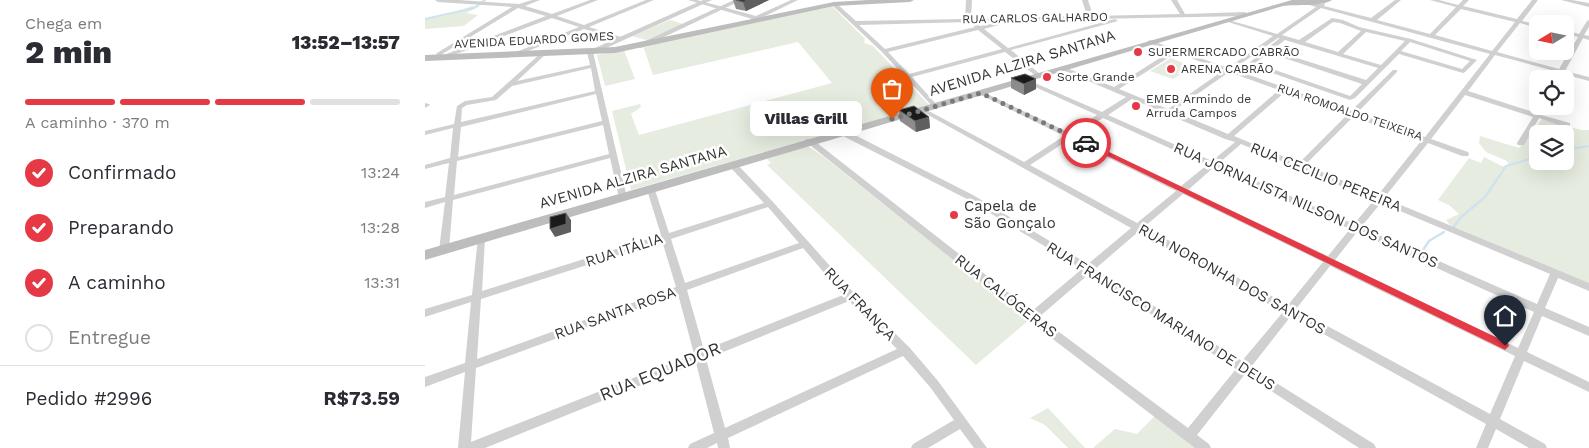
<!DOCTYPE html>
<html lang="pt">
<meta charset="utf-8">
<style>
body{margin:0;font-family:"Work Sans",sans-serif;background:#f7f7f7;color:#2b2b33;height:100vh;display:flex;flex-direction:column;font-size:19px;white-space:nowrap}
*{box-sizing:border-box;margin:0}
p{font-size:16px;color:#7c7c81}
.icon{flex:none;width:28px;height:28px;fill:none;stroke:currentColor;stroke-width:2;stroke-linecap:round;stroke-linejoin:round}
.map{position:relative;flex:1;overflow:hidden}
.details{display:flex;flex-direction:column;background:#fff;width:425px}
.details>*{flex:none}
.needle{width:32px;rotate:260deg}
.fabs{position:absolute;left:1104px;top:15px;display:grid;gap:10px}
.fabs a{display:grid;place-items:center;width:45px;height:45px;border-radius:8px;background:#fff;box-shadow:0 5px 20px #0002;font-size:25px}
.pin{position:absolute;display:grid;place-items:center;width:42px;height:42px;color:#fff;margin:-51px -21px;border-radius:50% 50% 50% 0;rotate:-45deg;box-shadow:0 0 5px #0007}
.pin .icon{rotate:45deg}
.courier{position:absolute;display:grid;place-items:center;width:50px;height:50px;margin:-25px;border:4px solid #e63946;border-radius:50%;background:#fff;color:#222;box-shadow:0 1px 6px #0007}
.bubble{position:absolute;height:35px;border-radius:8px;background:#fff;box-shadow:0 5px 20px #0002;font-size:16px;font-weight:800;line-height:35px;text-align:center}
.overview em{font-style:normal;font-weight:800}
.overview div{display:flex;flex-direction:column-reverse}
.overview{display:flex;align-items:center;justify-content:space-between;height:85px;padding:0 25px}
h1{font-size:32px;font-weight:800;line-height:38px}
.bar{display:grid;grid-template-columns:repeat(4,1fr);gap:8px 5px;align-content:center;height:60px;padding:0 25px}
.bar i{height:6px;border-radius:4px;background:#e1e1e2}
.bar .current{background:#e63946}
.bar p{grid-column:span 4}
.line{display:flex;align-items:center;gap:12px;padding:0 25px;border-top:1px solid #e1e1e2}
.line div{flex:1}
ol{padding:0 25px;list-style:none}
li{display:flex;align-items:center;gap:15px;height:55px}
li p{margin-inline-start:auto}
li .icon{padding:5px;border-radius:50%;background:#e63946;color:#fff;stroke-width:4}
li:last-child{color:#7c7c81}
li i{width:28px;height:28px;border:2px solid #e1e1e2;border-radius:50%}
main{display:flex;flex:1;min-height:0}
.map>svg:first-child{display:block}
.green{fill:#e6ecdf;fill-rule:evenodd}
.lines{fill:none;stroke-linecap:round;stroke-linejoin:round}
.stream-far1{stroke:#cfe2ee;stroke-width:2}
.stream{stroke:#cfe2ee;stroke-width:2.5}
.minor{fill:#d0d0d0;fill-rule:evenodd}
.tertiary{fill:#d0d0d0;fill-rule:evenodd}
.secondary{fill:#bdbdbd;fill-rule:evenodd}
.wall{fill:#8c8c8c}
.shaded-wall{fill:#5f5f5f}
.building{fill:#1a1a1a;stroke:#5f5f5f}
.route{fill:#e63946}
.done{stroke:#7a7a7a;stroke-width:5;stroke-dasharray:0 9}
.poi-dot{fill:#e63946;stroke:#fff;stroke-width:2}
.labels{text-anchor:middle;dominant-baseline:central;stroke-width:5;stroke-linejoin:round;paint-order:stroke}
.far-street-label{font-size:12px;fill:#333;stroke:#fff}
.far-poi-label{font-size:12px;fill:#333;stroke:#fff;text-anchor:start}
.street-label{font-size:15px;fill:#333;stroke:#fff}
.poi-label{font-size:15px;fill:#333;stroke:#fff;text-anchor:start}
.near-street-label{font-size:18px;fill:#333;stroke:#fff}
</style>
<main>
<section class="details">
<div class="overview"><div><h1>2 min</h1><p>Chega em</p></div><em>13:52–13:57</em></div>
<div class="bar"><i class="current"></i><i class="current"></i><i class="current"></i><i></i><p>A caminho · 370 m</p></div>
<ol>
<li><svg class="icon" aria-label="check" viewBox="0 0 24 24"><path d="M5 12l5 5 9-10"/></svg>Confirmado<p>13:24</p></li>
<li><svg class="icon" aria-label="check" viewBox="0 0 24 24"><path d="M5 12l5 5 9-10"/></svg>Preparando<p>13:28</p></li>
<li><svg class="icon" aria-label="check" viewBox="0 0 24 24"><path d="M5 12l5 5 9-10"/></svg>A caminho<p>13:31</p></li>
<li><i></i>Entregue</li>
</ol>
<div class="line" style="height:65px"><div>Pedido #2996</div><b>R$73.59</b></div>
</section>
<div class="map">
<svg width="1164" height="448" viewBox="0 0 1164 448">
<rect width="100%" height="100%" fill="#fff"/>
<path class="green" d="M47 6H55L41 13 53 15 39 26 0 29V19L19 16Z
M407 6 440 39 439 43 448 46 504 105 206 190 187 111 215 104 216 107 206 114 214 135 407 83 373 42 228 75 218 46Z
M245 20 258 24 221 40 207 36Z
M199 50 210 79 180 86 172 55Z
M746 58 768 67 748 79 725 71Z
M1117 119 1156 130H1164V284L1025 225 1021 220 1034 214 1024 205 1013 200 1044 158 1056 163 1059 157 1077 166H1084L1082 161 1061 152 1054 143 1055 136 1094 148ZM1112 134H1140V161H1112Z
M378 147H384L399 157 604 320 551 365 342 165 346 163 342 159Z
M623 408 660 448H643L620 425 605 418Z
M731 415 774 448H668L690 429 712 434Z"/>
<g class="lines">
<path class="stream-far1" d="M0 19 49 8 60 0
M1140 150 1164 146
M1074 177 1081 166 1112 157"/>
<path class="stream" d="M1029 227 1035 218 1060 197 1075 175
M996 253 1004 241 1019 232"/>
<path class="minor" d="M10 0H34L94 4 107 0H115L100 6 127 14 165 0H173L132 16 159 25 221 0H229L164 27 196 37V39H192L159 29 90 56H86V54L154 27 127 18 18 59 16 58V56L121 16 93 8 14 56 11 54 12 53 87 7 13 2Z
M263 0H272L331 16 366 0H373L336 18V20L334 21Z
M541 0H547L546 19 662 16 657 0H663L668 16 755 14 746 0H752L760 14 820 12 823 14 820 16 669 19 670 22 667 24 665 23 663 19 550 22 555 26 577 22V24L559 29 583 48 690 19 693 21 586 50 615 74V76H611L580 52 487 77 512 105 513 106 510 108 508 107 457 52 406 4 411 3 431 21 540 19ZM543 22 550 27 460 49 434 25ZM553 30 577 49 484 74 463 52Z
M970 0H976L952 20 1005 34 1031 7 1005 0H1014L1033 5 1038 0H1044L1038 6 1092 19 1107 0H1113L1097 21 1112 24V28L1095 23 1072 52 1134 69 1153 37 1140 34V30L1154 34 1162 21 1164 20V27L1159 35 1164 36V40L1158 38 1140 71 1164 77V81L1138 74 1135 79H1129L1133 72 1070 55 1043 91 1111 113 1114 106H1121L1116 115 1145 123V127H1139L1114 118 1099 145H1093L1092 143 1108 117 1040 95 1006 139 1043 152 1044 154 1043 156H1037L1003 143 959 198 1164 283V291L1133 278 1120 308 1164 327V336L1117 316 1102 352 1164 382V392L1099 361 1075 419 1120 444 1122 448H1104L1071 429 1063 448H1051L1061 424 866 316 826 367 949 444 951 448H934L820 374 772 435 784 444 786 448H770L603 320 380 141 381 139H387L607 311 657 269 542 199 416 135V131H422L548 195 663 264 706 228 496 111V109H500L599 162 639 136 554 94V92H558L645 133 672 115 599 82V80H603L677 112 701 97 635 69V67H639L689 87 746 51 723 43 722 42 725 40 803 68 848 36 800 21V19L852 34 891 7 881 4V2L894 4 900 3 899 6 946 18ZM896 8 1065 54 1000 137 932 113 972 72V70H968L926 111 808 69 853 38H855L842 48 839 49V51L824 63V65L925 100 930 98 974 54 1038 73 1040 72 1052 60 986 39 934 27 918 20 907 18 874 40 857 35ZM1036 9 1090 22 1067 51 1010 35ZM908 22 915 23 936 31 913 52 880 42ZM941 32 980 41 956 65 918 54ZM860 40 953 68 941 80 847 50ZM985 42 1045 61 1037 69 976 51ZM751 53 799 70 743 109 694 89ZM844 53 937 84 925 96 830 63ZM804 72 854 90 803 134 748 111ZM860 92 922 115 874 163 809 136ZM707 99 800 139 810 142 787 161 683 115ZM928 117 996 141 953 195 880 165ZM678 118 782 165 756 186 650 136ZM645 139 751 191 712 223 605 165ZM816 144 949 200 929 224 793 164ZM788 168 925 229 903 256 763 190ZM758 194 898 262 863 305 719 227ZM956 203 1125 274 1112 304 936 227ZM713 232 858 312 817 361 670 269ZM932 232 1109 312 1093 348 910 260ZM905 266 1090 356 1065 414 871 309ZM664 274 811 369 763 428 614 317Z
M1136 0H1147L1164 3V7Z
M165 50 168 52 202 198 201 200 198 201 194 198 185 158 28 200 24 250 22 252H16L14 250 20 202 0 208V202L20 197 24 163 0 169V165L25 158 28 128 0 135V131L29 124 32 106 40 101 67 97 116 53 121 54 92 81 165 65 162 52ZM166 68 170 91 36 122 37 108 42 105 71 100 87 86ZM171 94 177 121 33 157 36 127ZM178 125 184 154 29 195 32 161Z
M0 103 4 104 5 105 0 108Z
M305 163H311L348 202 429 293 484 347 513 381 562 448H549L535 429 503 448H486L488 444 529 420 505 387 478 356 303 438 305 448H293L292 443 282 448H263L265 444 289 433 271 363 60 448H33L40 372 0 387V377L40 363 46 302 0 317V309L47 295 53 237 56 236 60 239 57 291 236 235 222 190 223 188H229L230 190 244 233 339 203 305 167 304 165ZM343 207 374 243 260 283 246 239ZM237 241 251 287 52 359 56 299ZM378 248 418 295 279 350 262 290ZM253 294 269 354 46 442 51 368ZM424 301 472 349 300 428 281 359Z"/>
<path class="tertiary" d="M278 0H287L168 54 161 52Z
M309 0H317L216 48 209 46Z"/>
<path class="secondary" d="M443 0H489L485 2 409 6 190 53 0 61V55L190 47 409 2Z
M867 0H907C896 7 871 4 858 6L0 260V250Z"/>
</g>
<path class="wall" d="M308 0H344L321 11 311 9Z
M586 78 611 79V89L599 95 586 88Z
M474 110 504 117 505 128 491 132 475 121Z"/>
<path class="shaded-wall" d="M322 0H344L321 11 318 2Z
M611 79V89L599 95V84Z
M504 117 505 128 491 132 490 121Z
M141 213 146 220V232L130 237 125 229Z"/>
<path class="building" d="M311 0H322L318 2Z
M600 74 611 79 599 84 586 78Z
M489 106 504 117 490 121 474 110Z
M141 213V224L125 229V217Z"/>
<path class="route" d="M661 141 1083 343 1084 346 1080 350 1076 348 658 144 657 143Z"/>
<g class="lines">
<path class="done" d="M467 119 556 93 661 143"/>
</g>
<g class="poi-dot">
<circle cx="713" cy="52" r="5"/>
<circle cx="746" cy="69" r="5"/>
<circle cx="622" cy="77" r="5"/>
<circle cx="711" cy="106" r="5"/>
<circle cx="529" cy="215" r="5"/>
</g>
<g class="labels">
<g class="far-street-label">
<text transform="translate(610 18) rotate(-1)">RUA CARLOS GALHARDO</text>
<text transform="translate(109 40) rotate(-3)">AVENIDA EDUARDO GOMES</text>
<text transform="translate(925 112) rotate(19)">RUA ROMOALDO TEIXEIRA</text>
</g>
<g class="far-poi-label">
<text x="723" y="52">SUPERMERCADO CABRÃO</text>
<text x="756" y="69">ARENA CABRÃO</text>
<text x="632" y="77">Sorte Grande</text>
<text x="721" y="99">EMEB Armindo de<tspan x="721" dy="14">Arruda Campos</tspan></text>
</g>
<g class="street-label">
<text transform="translate(597 63) rotate(-17)">AVENIDA ALZIRA SANTANA</text>
<text transform="translate(208 177) rotate(-16)">AVENIDA ALZIRA SANTANA</text>
<text transform="translate(901 177) rotate(22)">RUA CECILIO PEREIRA</text>
<text transform="translate(881 205) rotate(24)">RUA JORNALISTA NILSON DOS SANTOS</text>
<text transform="translate(199 250) rotate(-18)">RUA ITÁLIA</text>
<text transform="translate(807 279) rotate(29)">RUA NORONHA DOS SANTOS</text>
<text transform="translate(581 296) rotate(38)">RUA CALÓGERAS</text>
<text transform="translate(435 304) rotate(46)">RUA FRANÇA</text>
<text transform="translate(190 313) rotate(-20)">RUA SANTA ROSA</text>
<text transform="translate(736 316) rotate(32)">RUA FRANCISCO MARIANO DE DEUS</text>
</g>
<g class="poi-label">
<text x="539" y="206">Capela de<tspan x="539" dy="17">São Gonçalo</tspan></text>
</g>
<g class="near-street-label">
<text transform="translate(235 371) rotate(-22)">RUA EQUADOR</text>
</g>
</g>
</svg>
<div class="fabs">
<a><svg class="needle" viewBox="-14 -14 28 28"><path d="M0-13l5 13h-10z" fill="#e53935"/><path d="M0 13l5-13h-10z" fill="#7c7c81"/></svg></a>
<a><svg class="icon" aria-label="locate" viewBox="0 0 24 24"><circle cx="12" cy="12" r="6"/><path d="M12 2v4M12 18v4M2 12h4M18 12h4"/></svg></a>
<a><svg class="icon" aria-label="layers" viewBox="0 0 24 24"><path d="M12 4l9 5-9 5-9-5zM3 14l9 5 9-5"/></svg></a>
</div>
<div class="pin" style="left:467px;top:119px;background:#ea580c"><svg class="icon" aria-label="bag" viewBox="0 0 24 24"><path d="M5 8h14l-1 12H6zM9 8a3 3 0 0 1 6 0"/></svg></div>
<div class="pin" style="left:1080px;top:346px;background:#1f2937"><svg class="icon" aria-label="home" viewBox="0 0 24 24"><path d="M3 11l9-7 9 7M6 9v11h12V9"/></svg></div>
<div class="courier" style="left:661px;top:143px"><svg class="icon" aria-label="car" viewBox="0 0 24 24"><path d="M5 17H2v-5l4-1 3-4h7l3 4 3 1v5h-3M9 17h6M6 11h13"/><circle cx="7" cy="17" r="2"/><circle cx="17" cy="17" r="2"/></svg></div>
<div class="bubble" style="left:325px;top:101px;width:112px">Villas Grill</div>
</div>
</main>
